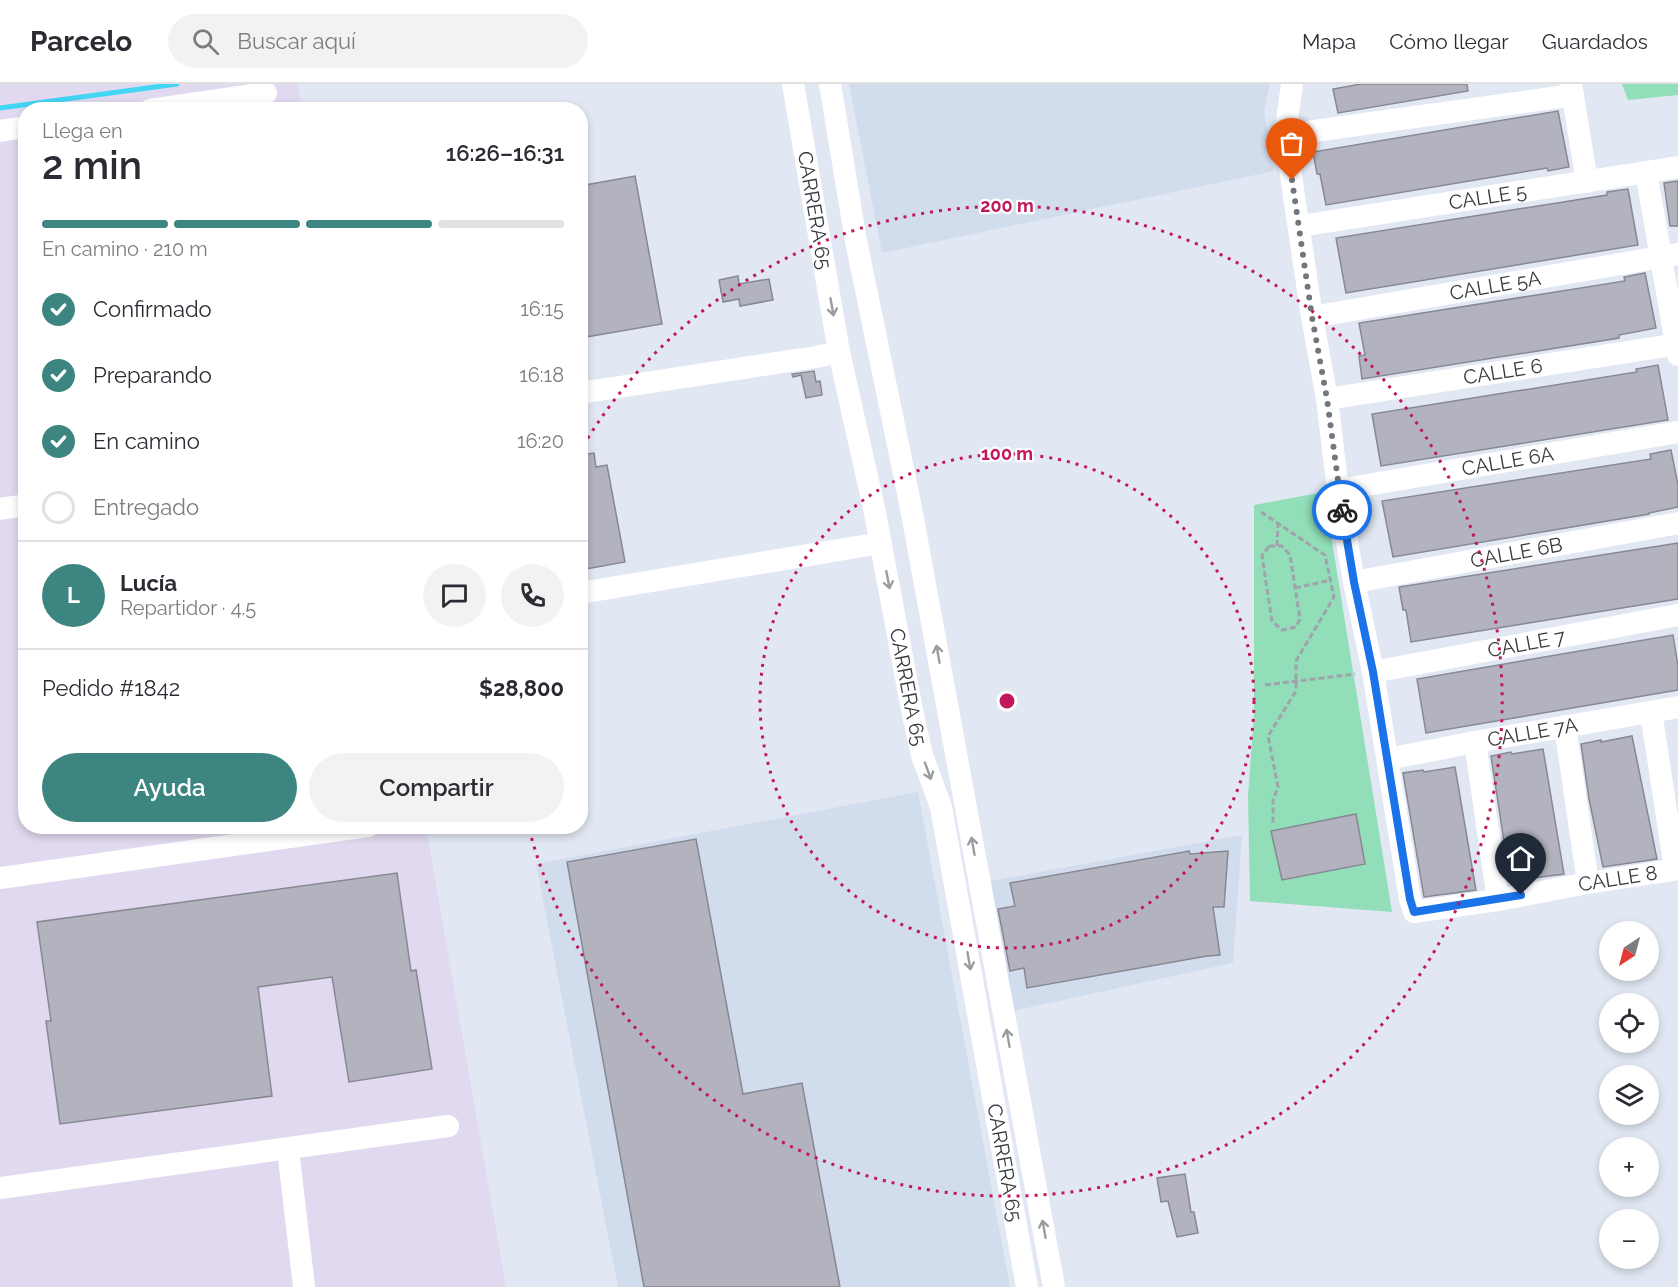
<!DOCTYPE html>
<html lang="es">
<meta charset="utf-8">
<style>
body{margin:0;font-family:Raleway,sans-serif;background:#f2f2f3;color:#2b2b33;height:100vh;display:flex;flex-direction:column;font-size:22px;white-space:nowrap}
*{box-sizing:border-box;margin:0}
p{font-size:20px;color:#7c7c81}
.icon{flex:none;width:33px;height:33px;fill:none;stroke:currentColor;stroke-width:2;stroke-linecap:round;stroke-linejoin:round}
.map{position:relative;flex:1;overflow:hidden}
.drawer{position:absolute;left:18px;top:18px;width:570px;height:732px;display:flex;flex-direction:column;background:#fff;border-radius:24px;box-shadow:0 3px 9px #0003}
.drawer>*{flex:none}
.needle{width:39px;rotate:216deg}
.buttons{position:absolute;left:1599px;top:837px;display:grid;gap:12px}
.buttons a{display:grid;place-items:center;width:60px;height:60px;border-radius:50%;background:#fff;box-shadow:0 3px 9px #0003;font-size:30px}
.pin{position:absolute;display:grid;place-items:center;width:51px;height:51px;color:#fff;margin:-62px -26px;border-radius:50% 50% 50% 0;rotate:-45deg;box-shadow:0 0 6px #0007}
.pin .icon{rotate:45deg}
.courier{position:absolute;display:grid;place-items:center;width:60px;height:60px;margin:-30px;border:4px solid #1a73e8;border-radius:50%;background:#fff;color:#222;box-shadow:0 2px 8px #0007}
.summary em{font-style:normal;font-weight:600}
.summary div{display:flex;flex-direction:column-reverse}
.summary{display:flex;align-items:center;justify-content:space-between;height:102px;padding:0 24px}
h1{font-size:39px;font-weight:600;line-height:45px}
.bar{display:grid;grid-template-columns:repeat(4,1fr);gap:9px 6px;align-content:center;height:72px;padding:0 24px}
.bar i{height:8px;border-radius:4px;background:#e1e1e2}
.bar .active{background:#3d8580}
.bar p{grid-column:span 4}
.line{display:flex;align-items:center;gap:15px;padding:0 24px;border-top:2px solid #e1e1e2}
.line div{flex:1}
.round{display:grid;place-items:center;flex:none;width:63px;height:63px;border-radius:32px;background:#f2f2f3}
ol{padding:0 24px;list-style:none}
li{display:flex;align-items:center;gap:18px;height:66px}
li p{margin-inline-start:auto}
li .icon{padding:6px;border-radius:50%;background:#3d8580;color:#fff;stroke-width:4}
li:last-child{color:#7c7c81}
li i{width:33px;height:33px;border:3px solid #e1e1e2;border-radius:50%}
.button{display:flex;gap:12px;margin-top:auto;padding:12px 24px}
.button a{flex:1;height:69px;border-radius:36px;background:#3d8580;color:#fff;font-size:24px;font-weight:600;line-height:69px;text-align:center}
.button a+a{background:#f2f2f3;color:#2b2b33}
header{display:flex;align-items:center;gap:36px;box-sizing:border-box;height:84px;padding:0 30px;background:#fff;border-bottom:2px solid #e1e1e2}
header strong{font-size:28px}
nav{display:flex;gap:33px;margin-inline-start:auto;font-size:21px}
.search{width:420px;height:54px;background:#f2f2f3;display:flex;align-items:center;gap:15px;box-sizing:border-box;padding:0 21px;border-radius:33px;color:#7c7c81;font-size:22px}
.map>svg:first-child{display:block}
.commercial{fill:#e1d9ef}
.built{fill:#d1dced}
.green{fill:#91deb8}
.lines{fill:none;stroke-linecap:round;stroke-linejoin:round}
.stream{stroke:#42d5f4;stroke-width:5}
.building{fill:#b2b3bf;stroke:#878893;stroke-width:1.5}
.path{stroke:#9ea3ac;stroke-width:3;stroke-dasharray:6 3;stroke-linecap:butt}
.minor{stroke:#fff;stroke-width:22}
.oneway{stroke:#9b9c9e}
.done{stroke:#72767d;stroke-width:6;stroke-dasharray:0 10.8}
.route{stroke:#1a73e8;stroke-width:8}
.ring{fill:none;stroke:#c2185b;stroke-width:3;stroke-dasharray:3 6}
.labels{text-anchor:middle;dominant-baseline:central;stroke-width:4.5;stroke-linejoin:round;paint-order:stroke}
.street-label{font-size:20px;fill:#37393e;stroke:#fff}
.centre{fill:#c2185b;stroke:#fff;stroke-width:3}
.ring-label{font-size:18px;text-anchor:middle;font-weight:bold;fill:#c2185b;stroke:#fff;stroke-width:4.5;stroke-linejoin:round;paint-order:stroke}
</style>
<header>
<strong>Parcelo</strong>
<div class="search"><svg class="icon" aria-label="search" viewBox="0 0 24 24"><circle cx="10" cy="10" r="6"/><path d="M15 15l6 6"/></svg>Buscar aquí</div>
<nav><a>Mapa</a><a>Cómo llegar</a><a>Guardados</a></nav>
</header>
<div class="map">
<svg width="1678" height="1203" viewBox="0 0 1678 1203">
<rect width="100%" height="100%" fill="#e1e8f3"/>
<path class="commercial" d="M0 0H298L302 25 26 26V742L426 743 506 1203H0Z"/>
<path class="built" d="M849 0H1270L1264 27 1274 87 882 169Z
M918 708 1010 1203H618L536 780Z
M1242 751 1233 879 1012 927 991 797Z"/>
<path class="green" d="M1622 0H1678V11L1628 16Z
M1324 408 1392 828 1250 817 1248 712 1254 629V421Z"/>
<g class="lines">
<path class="stream" d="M0 24 177 0"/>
</g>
<path class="building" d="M1361 0H1467L1468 7 1338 29 1333 5Z
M1558 27 1569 83 1548 87 1547 84 1326 121 1320 90H1317L1313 68Z
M635 92 662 240 580 254V102Z
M1678 97V142H1670L1664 99Z
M1628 105 1638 161 1346 209 1336 154 1607 111V108Z
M1645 189 1656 244 1619 251V254L1362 295 1359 272 1365 271 1359 239 1625 197 1624 193Z
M738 192 739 200 769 195 773 216 740 222 739 215 723 218 719 196Z
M1658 281 1668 336 1381 382 1372 330 1637 288 1636 285Z
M814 287 816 298 820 297 822 311 806 314 801 291 793 293 792 290Z
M1671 366 1678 401V423L1649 429V430L1393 473 1382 417 1651 375 1650 370Z
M594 369 596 383 607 381 625 478 580 486V371Z
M1678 459V515L1411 558 1406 526H1403L1399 503Z
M1673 551 1678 582V606L1426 649 1417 595Z
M1632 652 1657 775 1603 783 1589 715 1581 660 1601 656V658Z
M1543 665 1564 790 1510 797 1491 672 1511 668 1512 670Z
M1455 683 1476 806 1424 813 1403 689 1423 686 1424 688Z
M1356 730 1365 780 1282 796 1271 747Z
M696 755 743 1010 802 999 840 1203H644L567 778Z
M1189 767 1190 770 1228 767 1224 823H1213L1220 871 1207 872 1027 904 1024 884 1010 887 998 825 1015 822 1010 799Z
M397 789 411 887 416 886 432 985 349 998 332 893 258 903 272 1012 60 1040 46 937H51L37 838Z
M1185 1090 1191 1128H1194L1198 1149 1177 1153 1168 1117 1161 1118 1157 1094Z"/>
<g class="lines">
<path class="path" d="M1261 428 1325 471 1334 513 1296 577V607L1268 652 1278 703 1273 716V741
M1269 462H1282L1290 471 1300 535 1296 543 1282 546 1272 537 1262 472Z
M1277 462 1278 440
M1295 504 1331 496
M1265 601 1355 590"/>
<g class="minor">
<path id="s1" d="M793 0 839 268 874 424 913 631 922 671 941 723 1027 1203"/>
<path d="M830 0 856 157 910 419 1054 1203"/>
<path id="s2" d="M1292 0 1285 51 1312 233 1327 315 1338 406 1354 498 1373 588 1410 815 1414 828 1498 816 1588 799 1678 785"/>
<path d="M1571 0 1587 98"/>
<path d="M150 26 266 9"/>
<path d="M0 47 26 43"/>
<path d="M1285 51 1573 11"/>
<path d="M1646 88 1678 271"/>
<path id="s3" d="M1300 142 1678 83"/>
<path id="s4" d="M1312 233 1678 170"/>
<path d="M580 309 816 273 839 268"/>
<path id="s5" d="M1327 315 1678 260"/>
<path id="s6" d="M1338 406 1678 348"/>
<path d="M0 425 26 421"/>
<path id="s7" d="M1354 498 1678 439"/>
<path d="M580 509 881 459"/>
<path id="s8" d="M1373 588 1678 531"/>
<path d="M1651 628 1675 785"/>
<path d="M1565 642 1588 799"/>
<path d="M1475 658 1498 816"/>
<path id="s9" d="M1388 675 1475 658 1678 623"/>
<path d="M0 794 368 742"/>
<path d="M288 1065 304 1203"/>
<path d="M0 1104 448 1042"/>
</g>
</g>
<defs><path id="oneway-shaft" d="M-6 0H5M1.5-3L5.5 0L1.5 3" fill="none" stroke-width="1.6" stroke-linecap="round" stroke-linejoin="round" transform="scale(1.5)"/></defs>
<g class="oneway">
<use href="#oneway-shaft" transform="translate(832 223) rotate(80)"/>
<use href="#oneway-shaft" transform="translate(888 496) rotate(79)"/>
<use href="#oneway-shaft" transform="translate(938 570) rotate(-100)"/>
<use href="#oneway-shaft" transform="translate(928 687) rotate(70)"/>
<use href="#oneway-shaft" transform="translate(973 762) rotate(-100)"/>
<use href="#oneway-shaft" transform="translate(969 877) rotate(80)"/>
<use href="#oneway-shaft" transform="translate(1008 954) rotate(-100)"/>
<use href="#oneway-shaft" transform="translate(1044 1145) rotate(-100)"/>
</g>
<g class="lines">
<path class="done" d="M1292 96 1312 233 1327 315 1342 426"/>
<path class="route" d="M1342 426 1354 498 1373 588 1410 815 1414 828 1521 811"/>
</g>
<g class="ring">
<circle cx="1007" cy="617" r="247"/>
<path d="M583 362A495 495 0 1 1 529 745"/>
</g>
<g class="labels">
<g class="street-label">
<text stroke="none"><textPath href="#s3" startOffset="190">CALLE 5</textPath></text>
<text stroke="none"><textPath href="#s1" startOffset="128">CARRERA 65</textPath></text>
<text stroke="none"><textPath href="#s4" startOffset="186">CALLE 5A</textPath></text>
<text stroke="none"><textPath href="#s5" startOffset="178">CALLE 6</textPath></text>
<text stroke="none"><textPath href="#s6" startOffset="172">CALLE 6A</textPath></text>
<text stroke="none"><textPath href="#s7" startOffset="165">CALLE 6B</textPath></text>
<text stroke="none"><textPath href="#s8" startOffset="156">CALLE 7</textPath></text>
<text stroke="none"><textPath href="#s1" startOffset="614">CARRERA 65</textPath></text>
<text stroke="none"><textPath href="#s9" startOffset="147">CALLE 7A</textPath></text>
<text stroke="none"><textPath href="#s2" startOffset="1046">CALLE 8</textPath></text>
<text stroke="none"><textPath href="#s1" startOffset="1100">CARRERA 65</textPath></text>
</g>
</g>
<circle cx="1007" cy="617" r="9" class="centre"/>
<g class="ring-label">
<text x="1007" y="128">200 m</text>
<text x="1007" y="376">100 m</text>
</g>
</svg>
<div class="buttons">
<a><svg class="needle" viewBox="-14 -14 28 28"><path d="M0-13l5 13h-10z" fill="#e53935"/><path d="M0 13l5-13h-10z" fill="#7c7c81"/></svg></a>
<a><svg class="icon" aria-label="locate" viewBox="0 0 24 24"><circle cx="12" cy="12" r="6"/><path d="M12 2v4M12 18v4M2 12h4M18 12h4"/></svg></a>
<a><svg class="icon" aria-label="layers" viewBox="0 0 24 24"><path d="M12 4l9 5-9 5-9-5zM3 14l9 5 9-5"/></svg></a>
<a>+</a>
<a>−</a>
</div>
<div class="pin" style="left:1292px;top:96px;background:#ea580c"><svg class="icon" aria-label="bag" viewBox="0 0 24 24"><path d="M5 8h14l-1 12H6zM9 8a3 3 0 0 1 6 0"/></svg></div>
<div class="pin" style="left:1521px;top:811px;background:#1f2937"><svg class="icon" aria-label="home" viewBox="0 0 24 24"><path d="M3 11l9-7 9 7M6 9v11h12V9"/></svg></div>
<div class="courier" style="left:1342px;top:426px"><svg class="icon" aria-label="bike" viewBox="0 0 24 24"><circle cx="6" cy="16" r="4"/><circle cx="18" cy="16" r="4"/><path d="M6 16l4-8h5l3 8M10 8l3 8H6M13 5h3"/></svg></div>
<section class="drawer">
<div class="summary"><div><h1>2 min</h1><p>Llega en</p></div><em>16:26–16:31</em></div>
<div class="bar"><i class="active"></i><i class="active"></i><i class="active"></i><i></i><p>En camino · 210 m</p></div>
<ol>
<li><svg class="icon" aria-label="check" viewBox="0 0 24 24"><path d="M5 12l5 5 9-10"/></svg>Confirmado<p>16:15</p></li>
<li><svg class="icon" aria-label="check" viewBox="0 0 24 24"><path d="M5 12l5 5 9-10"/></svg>Preparando<p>16:18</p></li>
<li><svg class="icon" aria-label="check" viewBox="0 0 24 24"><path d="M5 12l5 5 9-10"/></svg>En camino<p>16:20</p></li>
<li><i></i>Entregado</li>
</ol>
<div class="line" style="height:108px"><b class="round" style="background:#3d8580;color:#fff">L</b><div><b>Lucía</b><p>Repartidor · 4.5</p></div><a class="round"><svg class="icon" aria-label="chat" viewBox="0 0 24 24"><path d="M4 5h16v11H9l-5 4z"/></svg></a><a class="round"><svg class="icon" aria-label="phone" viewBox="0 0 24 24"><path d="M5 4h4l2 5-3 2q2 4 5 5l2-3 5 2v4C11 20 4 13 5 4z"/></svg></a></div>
<div class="line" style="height:78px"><div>Pedido #1842</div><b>$28,800</b></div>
<div class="button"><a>Ayuda</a><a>Compartir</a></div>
</section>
</div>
